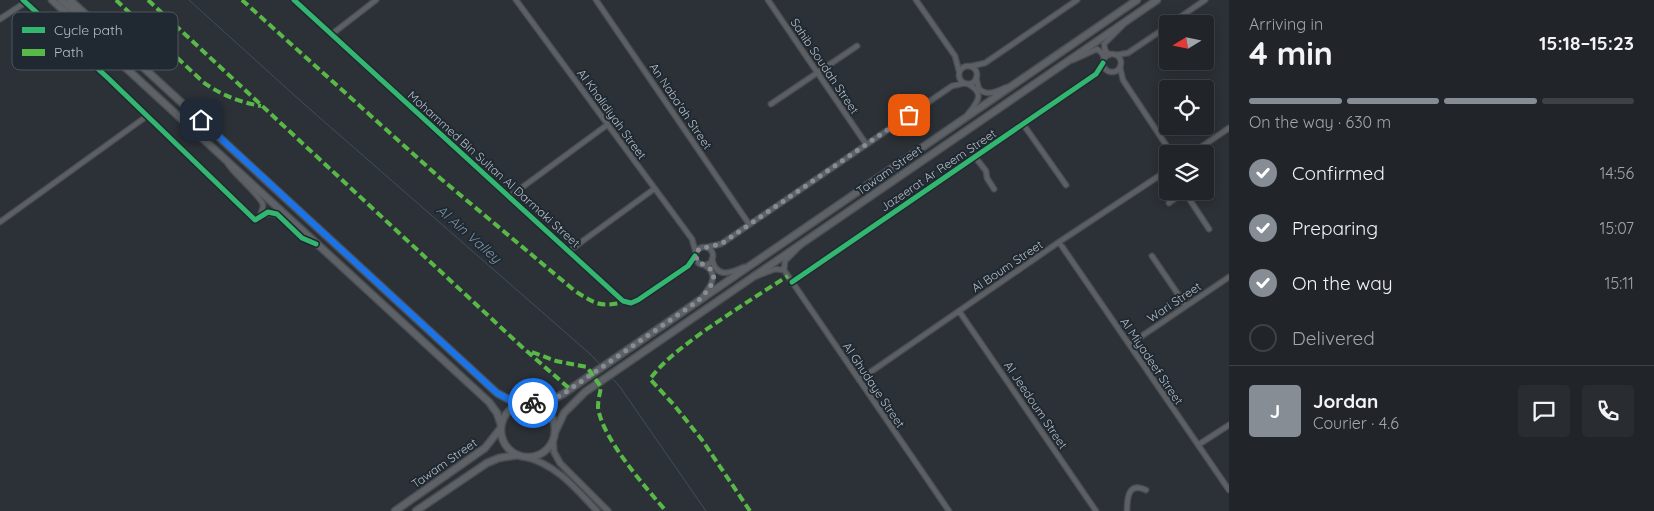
<!DOCTYPE html>
<meta charset="utf-8">
<style>
body{margin:0;font-family:Quicksand,sans-serif;background:#292d31;color:#f1f3f6;height:100vh;display:flex;flex-direction:column;font-size:19px;white-space:nowrap}
*{box-sizing:border-box;margin:0}
p{font-size:16px;color:#a2a5a8}
.icon{flex:none;width:28px;height:28px;fill:none;stroke:currentColor;stroke-width:2;stroke-linecap:round;stroke-linejoin:round}
.map{position:relative;flex:1;overflow:hidden}
.side{display:flex;flex-direction:column;background:#212529;width:425px}
.side>*{flex:none}
.needle{width:32px;rotate:260deg}
.tools{position:absolute;left:1159px;top:15px;display:grid;gap:10px}
.tools a{display:grid;place-items:center;width:55px;height:55px;border-radius:5px;background:#212529;box-shadow:0 2px 12px #0003,0 0 0 1px #3e4246;font-size:25px}
.pin{position:absolute;display:grid;place-items:center;width:42px;height:42px;color:#fff;margin:-21px;border-radius:10px;box-shadow:0 2px 8px #0006}
.courier{position:absolute;display:grid;place-items:center;width:50px;height:50px;margin:-25px;border:4px solid #1a73e8;border-radius:50%;background:#fff;color:#222;box-shadow:0 1px 6px #0007}
.headline em{font-style:normal;font-weight:700}
.headline div{display:flex;flex-direction:column-reverse}
.headline{display:flex;align-items:center;justify-content:space-between;height:85px;padding:0 20px}
h1{font-size:32px;font-weight:700;line-height:38px}
.bar{display:grid;grid-template-columns:repeat(4,1fr);gap:8px 5px;align-content:center;height:60px;padding:0 20px}
.bar i{height:6px;border-radius:4px;background:#3e4246}
.bar .active{background:#868d95}
.bar p{grid-column:span 4}
.line{display:flex;align-items:center;gap:12px;padding:0 20px;border-top:1px solid #3e4246}
.line div{flex:1}
.round{display:grid;place-items:center;flex:none;width:52px;height:52px;border-radius:5px;background:#292d31}
ol{padding:0 20px;list-style:none}
li{display:flex;align-items:center;gap:15px;height:55px}
li p{margin-inline-start:auto}
li .icon{padding:5px;border-radius:50%;background:#868d95;color:#fff;stroke-width:4}
li:last-child{color:#a2a5a8}
li i{width:28px;height:28px;border:2px solid #3e4246;border-radius:50%}
main{display:flex;flex:1;min-height:0}
.map>svg:first-child{display:block}
.lines{fill:none;stroke-linecap:round;stroke-linejoin:round}
.stream{stroke:#3e4f5e;stroke-width:1}
.minor-casing{stroke:#484c50;stroke-width:7}
.tertiary-casing{stroke:#484c50;stroke-width:8}
.primary-casing{stroke:#4a4f54;stroke-width:9}
.minor{stroke:#5c6065;stroke-width:4.5}
.tertiary{stroke:#5c6065;stroke-width:5}
.primary{stroke:#5e6266;stroke-width:6}
.quiet{stroke:#58b947;stroke-width:4;stroke-dasharray:8 4;stroke-linecap:butt}
.cycleway-casing{stroke:#202931;stroke-width:8}
.cycleway{stroke:#33b770;stroke-width:5}
.done{stroke:#868d95;stroke-width:5;stroke-dasharray:0 9}
.route{stroke:#1a73e8;stroke-width:6}
.labels{text-anchor:middle;dominant-baseline:central;stroke-width:4;stroke-linejoin:round;paint-order:stroke}
.street-label{font-size:12px;fill:#b7bfc7;stroke:#202931}
.water-label{font-size:14px;font-style:italic;fill:#7c93a6;stroke:#202931}
.key{fill:#202931;stroke:#4d565e;stroke-width:1}
.key-label{font-size:14px;fill:#b7bfc7}
</style>
<main>
<div class="map">
<svg width="1229" height="511" viewBox="0 0 1229 511">
<rect width="100%" height="100%" fill="#2c3137"/>
<g class="lines">
<path class="stream" d="M189 0 304 104 589 353 600 364
M611 377 620 387 706 511"/>
<defs>
<path id="minor" d="M23 0 109 79 255 220C282 200 288 234 314 243
M294 0 623 301 631 303 638 300 688 266 695 256
M516 0 692 239 696 253
M596 0 749 224
M768 0 866 144
M916 0 955 56 959 71
M0 19 26 2
M1170 24 1205 0
M332 34 376 0
M1103 63a9 9 0 1 1 18 0a9 9 0 1 1-18 0Z
M1109 55 1105 50 1104 44 1122 26
M1116 55 1128 53 1168 26
M1073 60 1097 49 1102 53 1104 58
M959 75a9 9 0 1 1 18 0a9 9 0 1 1-18 0Z
M972 66 985 63 1077 0
M1120 67 1123 80 1172 154
M976 78 979 89C988 97 997 91 1007 87
M968 84C985 93 978 102 968 114
M771 104 857 46
M1023 124 1066 185
M1191 154 1229 128
M975 157 986 171 987 178 994 189
M228 164C235 175 261 196 263 205 263 209 261 213 260 216
M1184 191 1209 229
M509 197 607 125
M1169 203 1184 192
M0 222 147 116
M1059 242 1229 490
M707 247 721 244 952 86 965 83
M799 247 785 261 784 270 949 511
M695 256a9 9 0 1 1 18 0a9 9 0 1 1-18 0Z
M569 251 654 189
M1152 256 1186 306
M712 259C716 279 731 273 744 267
M757 276 775 269 784 270
M792 282 1096 74 1103 63
M703 296C712 285 719 273 704 265
M959 311 1096 511
M1130 344 1229 277
M859 380 1059 242 1168 170
M1198 445 1229 425
M1127 511C1127 499 1128 481 1146 490"/>
<path id="tertiary" d="M553 439 554 452 560 463 608 511
M525 457C556 464 576 489 597 511"/>
<path id="primary" d="M52 0 489 402 497 413 501 425
M61 0 78 15H81L83 12
M70 0 497 393 510 400 525 403
M501 430a27 27 0 1 1 54 0a27 27 0 1 1-54 0Z
M534 404 550 401 563 394 1137 0
M555 432 564 413 585 392 1157 0
M395 511 485 448 500 429
M416 511 487 463 499 458 518 455"/>
</defs>
<use href="#minor" class="minor-casing"/>
<use href="#tertiary" class="tertiary-casing"/>
<use href="#primary" class="primary-casing"/>
<use href="#minor" class="minor"/>
<use href="#tertiary" class="tertiary"/>
<use href="#primary" class="primary"/>
<path class="quiet" d="M116 0 203 82C221 95 239 102 261 106
M148 0 522 347 570 389
M242 0 440 178 575 291C597 305 600 307 625 302
M532 352 556 361 587 367 601 387C600 393 598 400 598 407 601 437 646 488 666 511
M750 511 702 440 674 405 650 379C665 359 684 346 704 331 732 312 759 294 788 276"/>
<defs>
<path id="cycleway" d="M23 0 109 79 255 220 268 212 277 214 302 238 316 244
M294 0 623 301 631 303 638 300 688 266 695 256
M792 282 1096 74 1103 63"/>
</defs>
<use href="#cycleway" class="cycleway-casing"/>
<use href="#cycleway" class="cycleway"/>
</g>
<g class="lines">
<path class="done" d="M533 403 550 401 563 394 698 301C706 292 722 278 708 267 704 264 700 264 697 261L696 254 699 249 721 244 909 115"/>
<path class="route" d="M201 120 497 393 510 400 533 403"/>
</g>
<g class="labels">
<g class="street-label">
<text transform="translate(825 66) rotate(56)">Sahib Soudah Street</text>
<text transform="translate(681 106) rotate(56)">An Naba'ah Street</text>
<text transform="translate(612 114) rotate(54)">Al Khalidiyah Street</text>
<text transform="translate(494 169) rotate(42)">Mohammed Bin Sultan Al Darmaki Street</text>
<text transform="translate(889 170) rotate(-35)">Tawam Street</text>
<text transform="translate(938 170) rotate(-34)">Jazeerat Ar Reem Street</text>
<text transform="translate(1007 266) rotate(-34)">Al Boum Street</text>
<text transform="translate(1174 302) rotate(-34)">Wari Street</text>
<text transform="translate(1152 361) rotate(56)">Al Miyadeef Street</text>
<text transform="translate(874 385) rotate(56)">Al Ghudaye Street</text>
<text transform="translate(1036 405) rotate(56)">Al Jeedoum Street</text>
<text transform="translate(444 463) rotate(-35)">Tawam Street</text>
</g>
<g class="water-label">
<text transform="translate(469 234) rotate(41)">Al Ain Valley</text>
</g>
</g>
<rect x="12" y="12" width="166" height="58" rx="8" class="key"/>
<rect x="22" y="27" width="23" height="6" fill="#33b770"/>
<rect x="22" y="49" width="23" height="7" fill="#58b947"/>
<g class="key-label">
<text x="54" y="35">Cycle path</text>
<text x="54" y="57">Path</text>
</g>
</svg>
<div class="tools">
<a><svg class="needle" viewBox="-14 -14 28 28"><path d="M0-13l5 13h-10z" fill="#e53935"/><path d="M0 13l5-13h-10z" fill="#a2a5a8"/></svg></a>
<a><svg class="icon" aria-label="locate" viewBox="0 0 24 24"><circle cx="12" cy="12" r="6"/><path d="M12 2v4M12 18v4M2 12h4M18 12h4"/></svg></a>
<a><svg class="icon" aria-label="layers" viewBox="0 0 24 24"><path d="M12 4l9 5-9 5-9-5zM3 14l9 5 9-5"/></svg></a>
</div>
<div class="pin" style="left:909px;top:115px;background:#ea580c"><svg class="icon" aria-label="bag" viewBox="0 0 24 24"><path d="M5 8h14l-1 12H6zM9 8a3 3 0 0 1 6 0"/></svg></div>
<div class="pin" style="left:201px;top:120px;background:#1f2937"><svg class="icon" aria-label="home" viewBox="0 0 24 24"><path d="M3 11l9-7 9 7M6 9v11h12V9"/></svg></div>
<div class="courier" style="left:533px;top:403px"><svg class="icon" aria-label="bike" viewBox="0 0 24 24"><circle cx="6" cy="16" r="4"/><circle cx="18" cy="16" r="4"/><path d="M6 16l4-8h5l3 8M10 8l3 8H6M13 5h3"/></svg></div>
</div>
<section class="side">
<div class="headline"><div><h1>4 min</h1><p>Arriving in</p></div><em>15:18–15:23</em></div>
<div class="bar"><i class="active"></i><i class="active"></i><i class="active"></i><i></i><p>On the way · 630 m</p></div>
<ol>
<li><svg class="icon" aria-label="check" viewBox="0 0 24 24"><path d="M5 12l5 5 9-10"/></svg>Confirmed<p>14:56</p></li>
<li><svg class="icon" aria-label="check" viewBox="0 0 24 24"><path d="M5 12l5 5 9-10"/></svg>Preparing<p>15:07</p></li>
<li><svg class="icon" aria-label="check" viewBox="0 0 24 24"><path d="M5 12l5 5 9-10"/></svg>On the way<p>15:11</p></li>
<li><i></i>Delivered</li>
</ol>
<div class="line" style="height:90px"><b class="round" style="background:#868d95;color:#fff">J</b><div><b>Jordan</b><p>Courier · 4.6</p></div><a class="round"><svg class="icon" aria-label="chat" viewBox="0 0 24 24"><path d="M4 5h16v11H9l-5 4z"/></svg></a><a class="round"><svg class="icon" aria-label="phone" viewBox="0 0 24 24"><path d="M5 4h4l2 5-3 2q2 4 5 5l2-3 5 2v4C11 20 4 13 5 4z"/></svg></a></div>
</section>
</main>
